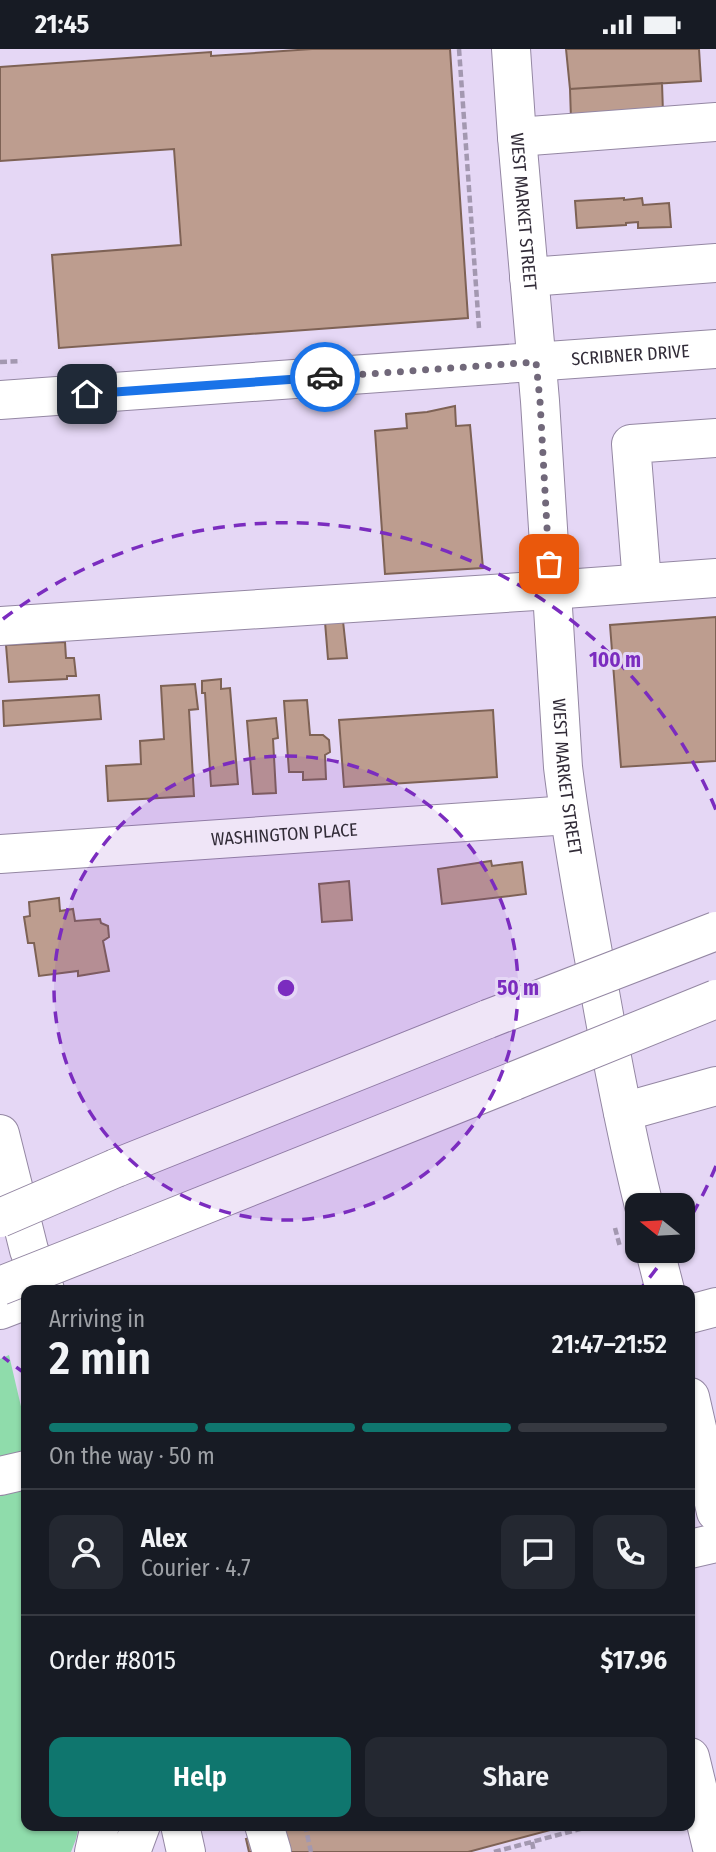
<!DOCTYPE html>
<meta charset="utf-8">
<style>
body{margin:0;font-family:"Fira Sans Condensed",sans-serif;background:#242831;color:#f1f3f6;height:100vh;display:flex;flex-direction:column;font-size:26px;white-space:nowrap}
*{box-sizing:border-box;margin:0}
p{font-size:23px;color:#9ea1a6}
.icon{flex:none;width:38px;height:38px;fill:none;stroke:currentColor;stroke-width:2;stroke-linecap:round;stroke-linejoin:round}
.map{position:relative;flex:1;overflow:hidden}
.panel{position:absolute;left:21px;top:1236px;width:674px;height:546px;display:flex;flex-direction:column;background:#171b24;border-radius:14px;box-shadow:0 2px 5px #0004}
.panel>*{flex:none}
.needle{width:46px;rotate:288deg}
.tools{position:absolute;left:625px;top:1144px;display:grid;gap:14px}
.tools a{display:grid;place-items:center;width:70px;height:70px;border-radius:14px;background:#171b24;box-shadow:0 2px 5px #0004;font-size:35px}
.pin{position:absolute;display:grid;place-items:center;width:60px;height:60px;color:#fff;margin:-30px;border-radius:14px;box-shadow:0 4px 10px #0006}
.courier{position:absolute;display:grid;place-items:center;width:70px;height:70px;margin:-35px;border:5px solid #1a73e8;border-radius:50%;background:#fff;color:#222;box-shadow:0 2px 9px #0007}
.summary em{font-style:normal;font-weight:600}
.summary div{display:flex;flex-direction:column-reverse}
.summary{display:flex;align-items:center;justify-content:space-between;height:119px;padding:0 28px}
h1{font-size:46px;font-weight:600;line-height:52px}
.bar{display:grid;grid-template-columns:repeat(4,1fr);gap:10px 7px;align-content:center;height:84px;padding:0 28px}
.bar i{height:9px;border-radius:5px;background:#363941}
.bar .active{background:#0f766e}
.bar p{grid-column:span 4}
.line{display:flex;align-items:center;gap:18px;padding:0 28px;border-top:2px solid #363941}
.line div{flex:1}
.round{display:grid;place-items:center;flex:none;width:74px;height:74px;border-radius:14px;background:#242831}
.primary-button{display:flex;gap:14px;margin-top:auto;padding:14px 28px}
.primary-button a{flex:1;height:80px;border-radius:14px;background:#0f766e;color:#fff;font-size:28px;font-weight:600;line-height:80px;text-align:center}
.primary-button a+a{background:#242831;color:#f1f3f6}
.status{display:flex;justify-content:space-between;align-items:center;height:49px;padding:0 35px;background:#171b24;direction:ltr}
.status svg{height:19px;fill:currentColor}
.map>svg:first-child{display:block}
.green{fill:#8fdcab}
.building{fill:#bd9d8f;stroke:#7e6255;stroke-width:2}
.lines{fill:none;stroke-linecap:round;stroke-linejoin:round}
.minor-casing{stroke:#9487a3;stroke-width:40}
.major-casing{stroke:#9487a3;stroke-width:40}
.highway-casing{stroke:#9487a3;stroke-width:40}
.path{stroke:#a398b0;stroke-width:4.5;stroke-dasharray:7 3.5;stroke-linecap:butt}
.minor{stroke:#fff;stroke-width:38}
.major{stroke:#fff;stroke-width:38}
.highway{stroke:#fff;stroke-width:38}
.highway-bridge-casing{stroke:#9487a3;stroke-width:40;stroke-linecap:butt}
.highway-bridge{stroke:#fff;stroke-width:38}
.done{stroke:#71687a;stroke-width:7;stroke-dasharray:0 12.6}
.route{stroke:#1a73e8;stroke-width:9}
.ring{fill:none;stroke:#7b2cbf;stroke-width:3.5;stroke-dasharray:12 9}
.labels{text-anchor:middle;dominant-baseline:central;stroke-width:6;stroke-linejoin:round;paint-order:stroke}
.street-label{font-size:18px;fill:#322c38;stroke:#e5d7f5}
.centre{fill:#7b2cbf;stroke:#e5d7f5;stroke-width:3.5}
.ring-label{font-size:21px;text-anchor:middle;font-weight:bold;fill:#7b2cbf;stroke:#e5d7f5;stroke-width:6;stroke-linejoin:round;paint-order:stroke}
</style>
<div class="status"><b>21:45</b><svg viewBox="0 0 49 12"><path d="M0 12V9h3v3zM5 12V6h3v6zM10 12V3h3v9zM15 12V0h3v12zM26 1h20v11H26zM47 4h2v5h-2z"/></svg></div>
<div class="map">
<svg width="716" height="1803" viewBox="0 0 716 1803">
<rect width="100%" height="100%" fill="#e5d7f5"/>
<path class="green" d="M9 1306 26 1379V1776H79L76 1790 71 1803H0V1310Z"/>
<path class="building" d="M312 0H450L468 269 59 299 52 206 181 196 174 100 0 112V18L211 3V7Z
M566 0H699L701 32 570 40Z
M662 34 663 64 571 70 570 40Z
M624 149V151L642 149 643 156 669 154 671 178 638 179V173L626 174V176L577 179 575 152Z
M455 357 456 377 470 376 483 519 385 525 375 382 407 379 406 365 427 363Z
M716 568V712L621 718 610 576Z
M343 572 347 609 328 610 325 573Z
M65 593 66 609H74L76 627H67V630L9 633 6 596Z
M221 630V640L230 639 238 735 211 737 205 644H202V632Z
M195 635 198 660 189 661 194 747 108 752 106 717 141 715 140 692 164 690 161 637Z
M99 646 101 670 4 677 3 652Z
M307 651 310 686H323L329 691 330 703 325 706 326 730 303 731V723H289L284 652Z
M493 661 497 728 344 738 339 671Z
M276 669 278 689 273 690 276 744 253 745 247 672Z
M491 812 492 817 522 813 526 845 442 855 438 820Z
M349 832 352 871 322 873 319 835Z
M59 849 60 862 73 860 75 872 100 870 101 874 108 877 109 888 103 892 109 922 78 927V922L39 927 34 894H28L24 868 30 867 29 853Z
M299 1776H569L468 1803H249L246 1790Z"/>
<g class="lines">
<defs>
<g id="minor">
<path id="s1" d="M511 0 517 88 540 352 563 718C571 784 583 849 595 915 609 996 624 1077 644 1157"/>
<path d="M517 88 716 73"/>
<path d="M529 228 716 214"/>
<path d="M642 534 631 395 716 389"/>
<path d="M0 577 551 541 716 529"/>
<path id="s2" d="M0 805 569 766"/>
<path d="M623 1063 716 1037"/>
<path d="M655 1202 665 1241"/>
<path d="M690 1265 716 1258"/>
<path d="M690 1348 716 1463"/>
<path d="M0 1427 26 1421"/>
<path d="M690 1708 713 1803"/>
<path d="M264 1776 272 1803"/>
</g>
<g id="major">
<path id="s3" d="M0 351 716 300"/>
<path d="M0 1085 29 1201 45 1241"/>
<path d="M690 1500 716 1494"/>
<path d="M180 1776 186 1803"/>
</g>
<path id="highway" d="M116 1119 488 970
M124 1188 514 1032
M0 1261 26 1251
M94 1803 100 1776
M131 1803 141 1776"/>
</defs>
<use href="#minor" class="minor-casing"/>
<use href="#major" class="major-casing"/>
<use href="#highway" class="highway-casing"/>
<path class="path" d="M459 0 479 279
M0 313 21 312
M615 1179 620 1198
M305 1776 311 1803
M532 1793 534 1803
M494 1803 595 1776"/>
<use href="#minor" class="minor"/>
<use href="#major" class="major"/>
<use href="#highway" class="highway"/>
<defs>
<path id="highway-bridge" d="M488 970 716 882
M514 1032 716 950
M0 1169 116 1119
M0 1237 124 1188"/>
</defs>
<use href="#highway-bridge" class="highway-bridge-casing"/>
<use href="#highway-bridge" class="highway-bridge"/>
</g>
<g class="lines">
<path class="done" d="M325 328 536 313 540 352 549 515"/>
<path class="route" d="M87 345 325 328"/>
</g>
<circle cx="286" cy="939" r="232" fill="#7b2cbf" fill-opacity=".12"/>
<g class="ring">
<circle cx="286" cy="939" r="232"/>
<path d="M716 1117A465 465 0 0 1 685 1178M669 1202A465 465 0 0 1 642 1238M26 1325A465 465 0 0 1 3 1308M3 570A465 465 0 0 1 716 761"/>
</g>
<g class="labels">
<g class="street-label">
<text stroke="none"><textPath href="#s1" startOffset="163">WEST MARKET STREET</textPath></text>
<text stroke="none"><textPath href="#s3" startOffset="632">SCRIBNER DRIVE</textPath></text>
<text stroke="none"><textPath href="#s1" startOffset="730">WEST MARKET STREET</textPath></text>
<text stroke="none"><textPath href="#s2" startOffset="285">WASHINGTON PLACE</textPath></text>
</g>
</g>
<circle cx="286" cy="939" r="10" class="centre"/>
<g class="ring-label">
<text x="615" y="618">100 m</text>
<text x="518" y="946">50 m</text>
</g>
</svg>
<div class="tools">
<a><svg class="needle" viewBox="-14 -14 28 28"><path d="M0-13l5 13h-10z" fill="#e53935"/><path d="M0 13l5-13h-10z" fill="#9ea1a6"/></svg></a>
</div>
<div class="pin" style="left:549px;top:515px;background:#ea580c"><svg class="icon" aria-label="bag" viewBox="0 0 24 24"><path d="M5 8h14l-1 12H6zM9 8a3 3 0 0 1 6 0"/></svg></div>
<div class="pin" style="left:87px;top:345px;background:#1f2937"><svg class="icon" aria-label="home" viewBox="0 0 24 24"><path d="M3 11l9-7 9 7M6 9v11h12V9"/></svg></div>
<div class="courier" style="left:325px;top:328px"><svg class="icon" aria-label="car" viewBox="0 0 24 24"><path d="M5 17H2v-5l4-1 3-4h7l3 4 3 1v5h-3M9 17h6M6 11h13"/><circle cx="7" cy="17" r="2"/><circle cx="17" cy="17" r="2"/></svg></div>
<section class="panel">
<div class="summary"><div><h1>2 min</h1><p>Arriving in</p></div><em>21:47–21:52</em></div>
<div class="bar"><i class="active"></i><i class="active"></i><i class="active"></i><i></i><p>On the way · 50 m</p></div>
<div class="line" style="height:126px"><a class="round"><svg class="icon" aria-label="person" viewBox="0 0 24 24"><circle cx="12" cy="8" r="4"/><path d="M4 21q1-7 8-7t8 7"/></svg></a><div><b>Alex</b><p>Courier · 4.7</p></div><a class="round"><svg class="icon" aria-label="chat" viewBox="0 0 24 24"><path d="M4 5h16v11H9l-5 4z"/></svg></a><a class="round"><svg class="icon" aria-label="phone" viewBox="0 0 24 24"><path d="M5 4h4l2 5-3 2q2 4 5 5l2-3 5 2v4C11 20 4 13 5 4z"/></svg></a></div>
<div class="line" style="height:91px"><div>Order #8015</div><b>$17.96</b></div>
<div class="primary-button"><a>Help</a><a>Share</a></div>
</section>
</div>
